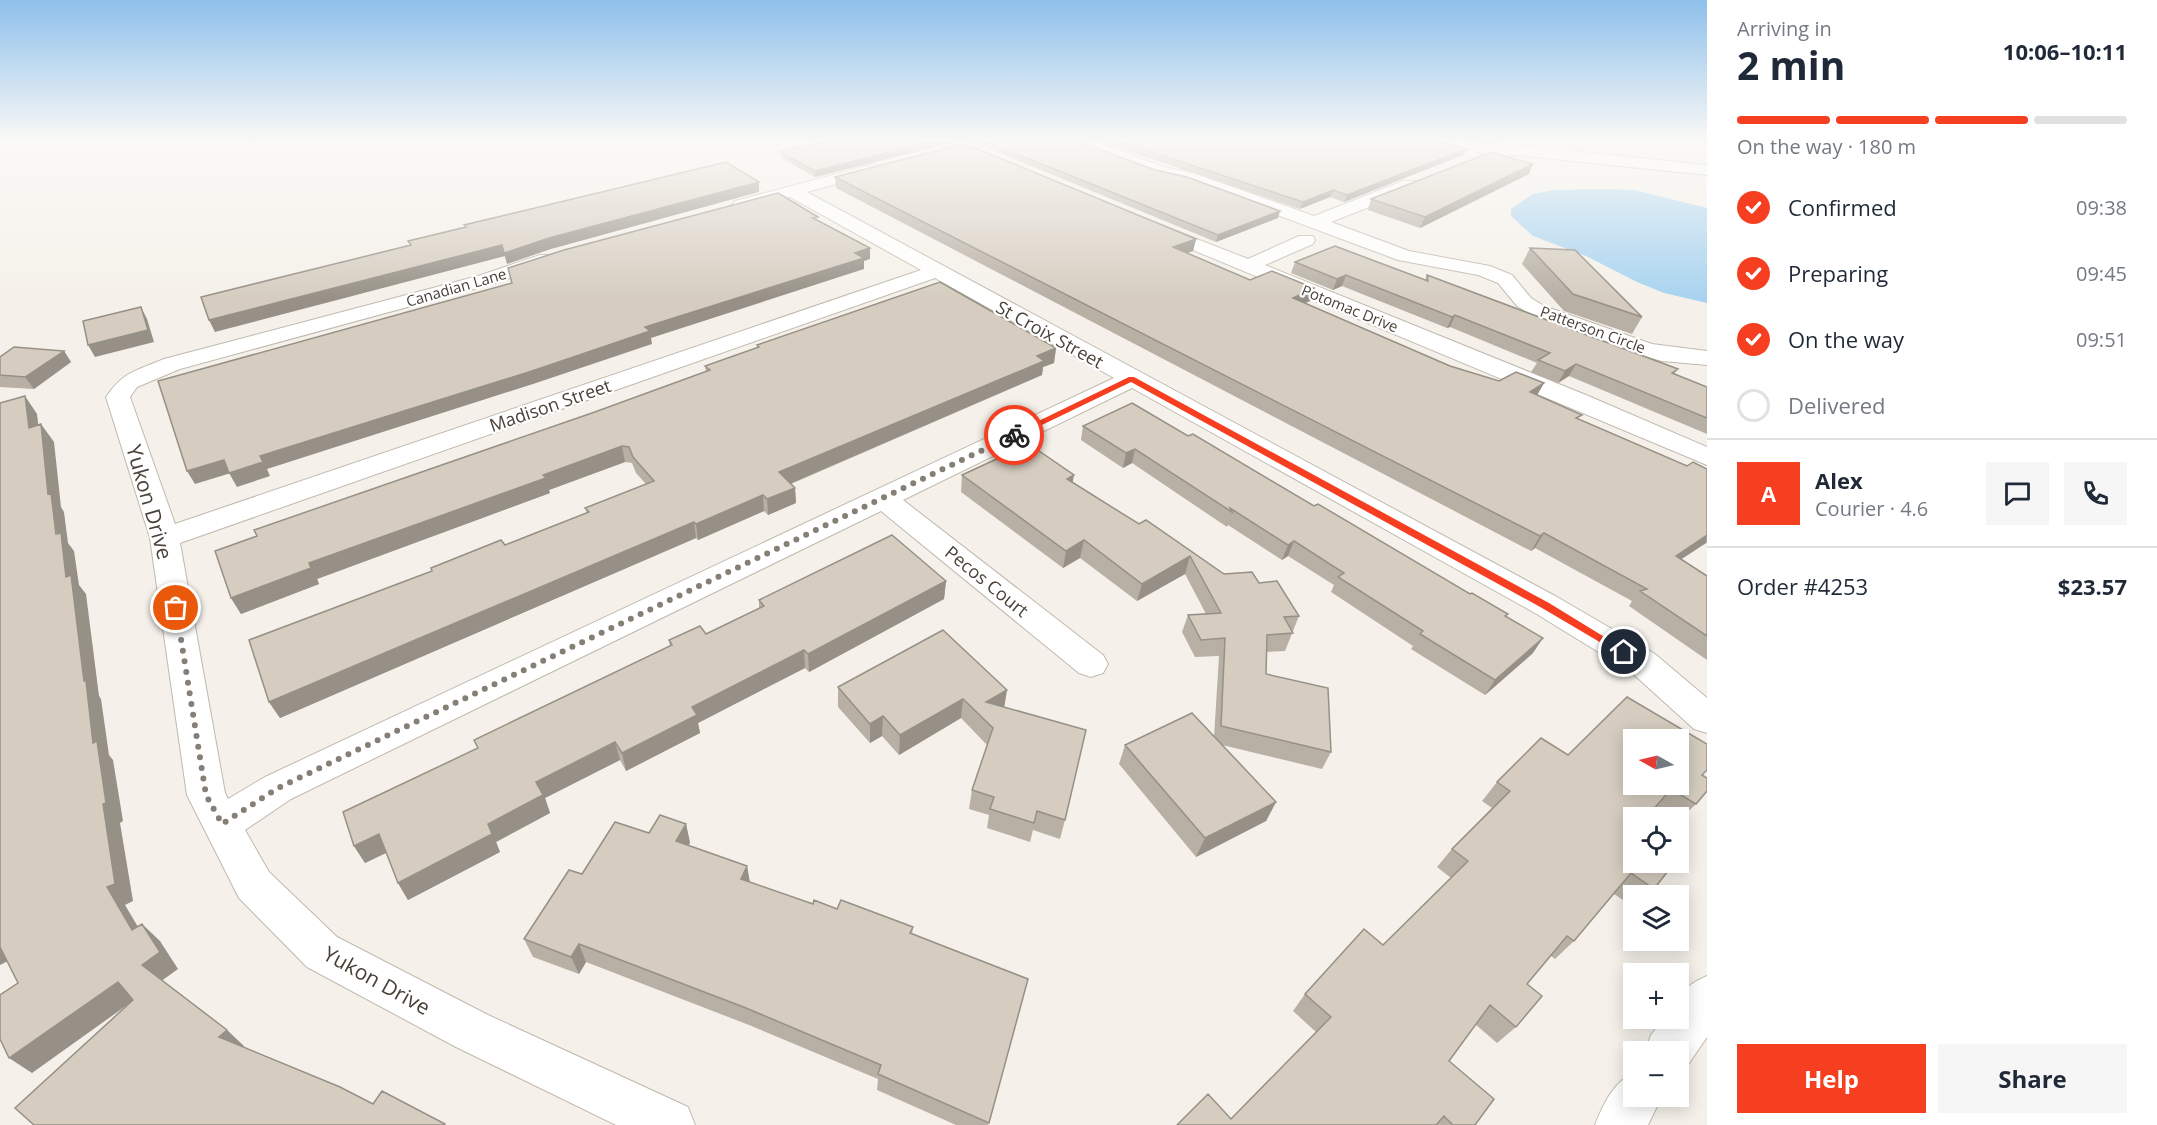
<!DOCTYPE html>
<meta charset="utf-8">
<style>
body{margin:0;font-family:"Open Sans",sans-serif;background:#f6f6f7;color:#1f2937;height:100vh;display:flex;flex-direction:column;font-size:22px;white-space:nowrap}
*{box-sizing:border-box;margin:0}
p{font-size:20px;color:#747a83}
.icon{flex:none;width:33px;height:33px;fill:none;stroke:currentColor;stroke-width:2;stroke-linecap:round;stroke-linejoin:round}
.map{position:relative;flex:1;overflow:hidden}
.drawer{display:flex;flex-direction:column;background:#fff;width:450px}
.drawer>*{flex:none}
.needle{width:39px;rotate:278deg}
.tools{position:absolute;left:1623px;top:729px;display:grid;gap:12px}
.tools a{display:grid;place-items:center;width:66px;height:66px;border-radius:0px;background:#fff;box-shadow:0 3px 15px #0003;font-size:30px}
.pin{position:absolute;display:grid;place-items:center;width:51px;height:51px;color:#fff;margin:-26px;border:3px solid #fff;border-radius:50%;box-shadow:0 2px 6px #0007}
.courier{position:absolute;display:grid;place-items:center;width:60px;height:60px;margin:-30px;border:4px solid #f63e20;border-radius:50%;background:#fff;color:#222;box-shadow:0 2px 8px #0007}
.summary em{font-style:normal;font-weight:700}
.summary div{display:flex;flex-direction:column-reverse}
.summary{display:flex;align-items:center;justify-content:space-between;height:102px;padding:0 30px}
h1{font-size:39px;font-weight:700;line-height:45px}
.bar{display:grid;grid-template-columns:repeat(4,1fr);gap:9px 6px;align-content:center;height:72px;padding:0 30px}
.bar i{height:8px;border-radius:4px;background:#e0e1e3}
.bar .current{background:#f63e20}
.bar p{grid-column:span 4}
.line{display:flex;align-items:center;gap:15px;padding:0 30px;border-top:2px solid #e0e1e3}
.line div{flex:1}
.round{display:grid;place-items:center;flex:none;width:63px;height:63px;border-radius:0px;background:#f6f6f7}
ol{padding:0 30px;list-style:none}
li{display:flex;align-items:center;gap:18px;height:66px}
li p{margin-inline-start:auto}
li .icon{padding:6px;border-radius:50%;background:#f63e20;color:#fff;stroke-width:4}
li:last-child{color:#747a83}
li i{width:33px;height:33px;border:3px solid #e0e1e3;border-radius:50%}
.cta{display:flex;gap:12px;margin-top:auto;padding:12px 30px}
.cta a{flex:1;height:69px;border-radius:0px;background:#f63e20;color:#fff;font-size:24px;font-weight:700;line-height:69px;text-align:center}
.cta a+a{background:#f6f6f7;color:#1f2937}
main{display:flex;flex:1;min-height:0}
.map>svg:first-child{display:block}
.water{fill:#a8d3f0}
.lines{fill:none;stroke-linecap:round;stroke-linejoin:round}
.street-casing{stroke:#c0b9ad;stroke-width:2}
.street{fill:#fff;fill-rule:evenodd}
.wall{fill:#b8b0a5}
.shaded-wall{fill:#969086}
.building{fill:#d6cdc0;stroke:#969086;stroke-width:1.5;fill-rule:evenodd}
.route{fill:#f63e20}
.done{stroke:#857f76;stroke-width:6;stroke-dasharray:0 10.8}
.labels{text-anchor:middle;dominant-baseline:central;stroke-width:4.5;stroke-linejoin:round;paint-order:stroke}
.far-street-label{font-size:15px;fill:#494238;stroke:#fff}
.street-label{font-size:18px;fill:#494238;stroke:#fff}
.near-street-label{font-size:21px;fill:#494238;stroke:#fff}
</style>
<main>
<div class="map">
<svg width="1707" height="1125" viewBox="0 0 1707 1125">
<rect width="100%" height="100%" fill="#f5f1ea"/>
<path class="water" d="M1602 189 1634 190 1707 208V303L1664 293 1637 282 1586 256 1533 236 1511 216V209L1533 194 1554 190Z"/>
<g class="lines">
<defs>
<path id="street" d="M1074 142H1095L1164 167 1196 174 1314 216 1403 181H1415L1417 185 1415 189 1331 222 1409 251 1490 266 1512 275 1531 298 1544 306 1652 344 1707 351V365L1662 361 1636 354 1530 314 1517 306 1498 283 1478 275 1398 260 1186 181 1154 174 1077 145Z
M1450 142C1472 141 1492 146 1514 145L1707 165V175L1514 155 1493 156 1453 145Z
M874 164 880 166 882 169 880 172 807 192 1557 597 1655 654 1707 698V733L1694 729 1631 672 1535 613 1132 388 903 500 1103 655 1108 664 1103 673 1091 677 1079 673 881 511 291 799 245 830 269 872 337 937 488 1015 688 1107 695 1125H616L456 1047 307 967 239 898 187 795 150 538 106 397C124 371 136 371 164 359L478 276 540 255H554L557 259 554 263 492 284 180 369 137 387 130 397 175 524 921 270 790 197 741 210 732 205 735 201ZM935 278 1114 378 265 777 228 799 225 793 180 543Z
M1156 223 1248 259 1299 236H1313L1315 240 1313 244 1265 265 1586 395 1707 447V465L1150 232 1147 228 1150 224Z
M1707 976V1037L1685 1069 1678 1071V1052H1645L1651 1035 1664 1018H1678C1678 994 1684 986 1707 976Z
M1634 1073V1096H1662L1648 1125H1595C1603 1105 1613 1082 1634 1073Z"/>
</defs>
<use href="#street" class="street-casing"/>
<use href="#street" class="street"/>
</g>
<path class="wall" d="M823 142H955L815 177 781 158 780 152Z
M962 142H1080L1278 218 1216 242 990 149Z
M1101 142H1442L1466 149 1463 155 1344 202 1330 197 1300 209Z
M1529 174 1420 228 1368 210 1371 199Z
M835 177 1196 239 1193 251 1187 253 1250 280 1314 288 1310 301 1305 303 1450 366 1499 381 1544 383 1537 395 1579 419 1687 466 1707 469V543H1706L1681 559 1707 576V660L1629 606 1632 601 1535 548 1531 551 836 188Z
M1530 248 1642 317 1632 334 1564 311 1522 264Z
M1295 262 1425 280 1427 275 1678 369 1674 374 1707 387V434L1569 376 1558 383 1531 372 1537 363 1450 327 1447 328 1342 286 1333 290 1291 273Z
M757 345 1056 348 1054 363 1043 367 1042 375 791 484 795 488 796 503 768 515 764 511 698 540 696 538 280 718 269 702 505 545 587 513 585 508 646 484 636 473 632 463 625 462 549 490 550 493 317 579 319 584 241 614 231 598 257 536 706 372 705 366 757 348Z
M64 351 71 362 34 389 0 387V357Z
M1083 426 1188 436 1314 506 1506 617 1533 653 1485 695 1411 649 1413 646 1331 592 1334 585 1288 556 1282 560 1228 525 1227 527 1132 463 1123 468 1081 440Z
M962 475 1073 482 1139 524 1224 574 1259 583 1299 616 1285 651 1266 652V674L1331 752 1322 769 1222 745 1276 802 1266 821 1196 857 1119 764 1125 745 1214 737 1219 656 1195 657 1182 632 1188 615 1206 614 1185 574 1137 601 1080 558 1063 568 961 492Z
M946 581 944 599 809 672 805 668 698 723 700 733 626 771 620 760 545 798 550 813 496 842 500 852 408 900 398 883 386 853 365 863 354 846 478 748 474 740 670 646 669 640 706 634 759 608V600Z
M943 630 1004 707 1065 820 1060 839 1033 830 1030 842 987 828 989 815 969 809 972 790 987 745 961 718 899 755 882 736 870 743 838 707V687Z
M1568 755 1702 775 1696 804 1678 821V818H1667L1654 809 1632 834 1654 889 1647 896H1634V907L1614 894 1574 941 1555 959 1551 956 1527 984 1516 1027 1497 1043 1475 1024 1449 1061 1475 1125H1177L1231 1119 1316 1032 1293 1011 1305 994 1383 945 1451 878 1437 867 1452 849 1492 808 1482 801 1497 782Z
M686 824 690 843 688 845 747 866 750 882 813 904 913 927 912 934 1028 979 988 1125H956L877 1090 878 1079 749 1025 586 962 579 974 533 957 524 939 582 874 649 833Z"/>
<path class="shaded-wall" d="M930 142H955L815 177V171Z
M1466 149 1463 155 1344 202 1347 195Z
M1533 164 1529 174 1420 228 1425 217Z
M759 182V192L551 249 507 264 504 253 549 238Z
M1333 190 1330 197 1300 209 1303 202Z
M1280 211 1278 218 1216 242 1218 235Z
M1196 239 1193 251 1171 259 1173 247Z
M502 245 505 256 215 332 209 320Z
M870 248V259L864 261V269L651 338 652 344 536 383 267 469 270 476 237 487 229 473 260 456 645 327Z
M1346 275 1342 286 1333 290 1337 279Z
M1314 288 1310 301 1289 310 1293 298Z
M141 307 147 319 154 342 95 357 88 345Z
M1455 315 1450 327 1447 328 1452 317Z
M1056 348 1054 363 1043 367 1042 375 780 488 779 472 1037 356Z
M64 351 71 362 34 389 25 377Z
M1576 364 1569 376 1558 383 1565 371Z
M1544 383 1536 397 1530 392Z
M25 396 37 414 41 446 29 428Z
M41 424 54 442 61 507 64 512 68 543 74 551 79 585 86 594 99 696 101 699 109 755 113 760 123 821 120 823 133 901 125 905 150 947 132 930 107 887 93 743 66 577 48 494Z
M622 446 625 462 549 490 550 493 317 579 319 584 241 614 231 598 309 563 543 475Z
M1135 449 1132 463 1123 468 1126 453Z
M224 460 231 473 195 484 187 471Z
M1074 475 1071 492 1067 479Z
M795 488 796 503 768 515 767 499Z
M763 495 764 511 698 540 696 524Z
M694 522 696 538 280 718 269 702Z
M1544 533 1535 548 1531 551 1540 536Z
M1707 535 1706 543 1665 570 1676 556Z
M1084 540 1080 558 1063 568 1066 551Z
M1294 541 1288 556 1282 560 1288 545Z
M1190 556 1185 574 1137 601 1142 584Z
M946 581 944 599 809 672 808 654Z
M1543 638 1533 653 1485 695 1495 680Z
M804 650 805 668 698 723 700 733 626 771 622 753 692 707Z
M1007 690 1004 709 986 702Z
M963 699 961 718 899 755 900 735Z
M883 716 882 736 870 743V724Z
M615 742 620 760 545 798 550 813 496 842 500 852 408 900 398 883 536 782Z
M1276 802 1266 821 1196 857 1205 838Z
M686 824 690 843 680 860 676 841Z
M379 834 390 851 365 863 354 846Z
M747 866 750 884 741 879Z
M142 924 160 941 178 969 160 982 142 965Z
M0 942 18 956 0 965Z
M579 944 586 962 579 974 571 957Z
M118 982 137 998 32 1073 9 1058Z
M227 1030 244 1046 236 1053 219 1037Z"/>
<path class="building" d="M823 142H930L815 171 780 152Z
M987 142H1080L1155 170 1187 177 1280 211 1218 235Z
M1121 142H1442L1466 149 1347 195 1333 190 1303 202Z
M959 145 978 149 1196 239 1173 247 1250 280 1272 271 1314 288 1293 298 1450 366 1499 381 1516 372 1544 383 1530 392 1582 415 1576 418 1687 466 1693 462 1707 469V535L1676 556 1707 576V636L1640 591 1647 589 1544 533 1540 536 835 177Z
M1491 152 1533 164 1425 217 1371 199Z
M726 162 759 182 549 238 504 253 502 245 209 320 201 297 411 245 408 241 466 227 464 225Z
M778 193 818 217 813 218 870 248 855 253 864 258 645 327 650 331 532 371 260 456 263 462 229 473 224 460 187 471 158 381 512 283 508 268 564 250Z
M1335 246 1428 281 1427 275 1678 369 1672 373 1707 387V418L1576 364 1565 371 1538 360 1550 353 1455 315 1452 317 1346 275 1337 279 1295 262Z
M1530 248 1575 250 1642 317 1573 294Z
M940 282 1056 348 1037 356 1044 361 779 472 795 488 767 499 763 495 696 524 694 522 269 702 249 640 432 571 431 568 501 540 505 545 589 512 585 508 654 481 633 457 629 447 622 446 543 475 546 478 309 563 311 568 231 598 215 551 257 536 254 530 592 413 710 370 705 366 759 347 757 345Z
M141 307 148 330 88 345 83 321Z
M14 347 64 351 25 377 0 375V357Z
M25 396 29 428 41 424 48 494 51 493 56 534 61 533 66 577 71 575 84 681H86L93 743 97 741 106 803 103 804 115 884 107 887 132 930 142 924 160 952 142 965 227 1030 219 1037 340 1087 373 1104 382 1091 445 1124 444 1125H34L15 1108 133 1000 118 982 9 1058 0 1039V995L18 983 0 947V403Z
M1132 403 1188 436 1193 434 1314 506 1318 504 1470 594 1472 593 1508 614 1505 616 1543 638 1495 680 1420 634 1423 631 1338 577 1344 573 1294 541 1288 545 1230 508 1232 512 1135 449 1126 453 1083 426Z
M1029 444 1074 475 1067 479 1139 524 1146 520 1224 574 1252 572 1259 583 1277 581 1299 616 1284 617 1293 633 1267 635 1266 674 1328 688 1331 752 1221 726 1225 638 1201 640 1188 615 1221 613 1190 556 1142 584 1084 540 1066 551 962 475Z
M892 535 946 581 808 654 804 650 692 707 697 715 622 753 615 742 536 782 543 795 488 824 492 834 398 883 379 834 354 846 343 812 478 748 474 740 672 645 669 640 700 626 706 634 764 606 759 600Z
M943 630 1007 690 986 702 1086 730 1065 820 1037 811 1034 823 990 809 994 797 972 790 993 728 963 699 900 735 883 716 870 724 838 687Z
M1627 697 1707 744V770L1702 775 1707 778V791L1696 804 1671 789 1646 818H1634V832L1632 834 1634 835V862H1675L1654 889 1631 873 1574 941 1567 936 1527 984 1542 996 1516 1027 1490 1005 1449 1061 1494 1099 1475 1125H1453L1444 1116 1436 1125H1177L1208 1094 1231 1119 1331 1017 1305 994 1364 929 1383 945 1468 861 1452 849 1510 791 1497 782 1541 738 1568 755ZM1634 740H1678V784H1634Z
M1192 713 1276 802 1205 838 1125 745Z
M660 815 686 824 676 841 747 866 741 879 813 904 814 900 837 909 841 900 913 927 910 933 1028 979 989 1123 878 1074 881 1065 746 1008 579 944 571 957 524 939 569 870 582 874 615 822 649 833Z"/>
<linearGradient id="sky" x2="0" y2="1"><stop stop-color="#8ec0eb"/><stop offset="0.47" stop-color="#faf9f6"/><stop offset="1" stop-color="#faf9f6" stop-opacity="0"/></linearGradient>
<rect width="1707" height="299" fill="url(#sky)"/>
<path class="route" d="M1129 377H1134L1549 603 1629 652 1627 654H1620L1542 608 1131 382 1017 437 1010 435Z"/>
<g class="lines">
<path class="done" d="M176 608 206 795 222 824 278 788 1014 435"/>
</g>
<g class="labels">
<g class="far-street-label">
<text transform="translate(456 287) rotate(-16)">Canadian Lane</text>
<text transform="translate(1350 308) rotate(22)">Potomac Drive</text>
<text transform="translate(1593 329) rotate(20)">Patterson Circle</text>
</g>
<g class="street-label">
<text transform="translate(1050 334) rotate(29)">St Croix Street</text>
<text transform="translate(550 405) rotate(-19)">Madison Street</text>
<text transform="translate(987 581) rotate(39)">Pecos Court</text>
</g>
<g class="near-street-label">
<text transform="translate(150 502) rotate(74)">Yukon Drive</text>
<text transform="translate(377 980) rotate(29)">Yukon Drive</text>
</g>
</g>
</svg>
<div class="tools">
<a><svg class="needle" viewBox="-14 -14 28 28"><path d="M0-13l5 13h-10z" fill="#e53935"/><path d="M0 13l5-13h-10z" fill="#747a83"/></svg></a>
<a><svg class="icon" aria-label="locate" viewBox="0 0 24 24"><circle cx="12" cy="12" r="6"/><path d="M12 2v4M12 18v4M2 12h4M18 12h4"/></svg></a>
<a><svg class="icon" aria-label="layers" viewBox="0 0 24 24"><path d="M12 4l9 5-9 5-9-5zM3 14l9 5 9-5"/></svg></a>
<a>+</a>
<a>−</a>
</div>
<div class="pin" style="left:176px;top:608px;background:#ea580c"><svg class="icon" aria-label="bag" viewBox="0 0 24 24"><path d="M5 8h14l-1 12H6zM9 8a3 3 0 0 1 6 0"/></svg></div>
<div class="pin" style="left:1624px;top:652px;background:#1f2937"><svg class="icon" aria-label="home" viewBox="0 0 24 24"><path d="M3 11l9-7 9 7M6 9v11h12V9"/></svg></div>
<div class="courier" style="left:1014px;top:435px"><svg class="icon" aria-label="bike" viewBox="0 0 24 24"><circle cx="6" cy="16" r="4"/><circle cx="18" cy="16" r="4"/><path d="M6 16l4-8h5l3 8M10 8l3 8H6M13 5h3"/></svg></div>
</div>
<section class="drawer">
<div class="summary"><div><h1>2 min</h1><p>Arriving in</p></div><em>10:06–10:11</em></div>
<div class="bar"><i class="current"></i><i class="current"></i><i class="current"></i><i></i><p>On the way · 180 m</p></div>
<ol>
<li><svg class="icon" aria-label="check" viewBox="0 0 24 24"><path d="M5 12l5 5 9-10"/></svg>Confirmed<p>09:38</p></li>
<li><svg class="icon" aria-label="check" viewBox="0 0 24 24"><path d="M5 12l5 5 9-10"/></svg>Preparing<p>09:45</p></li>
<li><svg class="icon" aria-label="check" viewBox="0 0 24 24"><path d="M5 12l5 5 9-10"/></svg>On the way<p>09:51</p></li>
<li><i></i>Delivered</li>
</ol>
<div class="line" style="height:108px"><b class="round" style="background:#f63e20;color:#fff">A</b><div><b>Alex</b><p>Courier · 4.6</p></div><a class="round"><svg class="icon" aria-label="chat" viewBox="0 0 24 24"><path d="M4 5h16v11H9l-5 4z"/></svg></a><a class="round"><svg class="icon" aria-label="phone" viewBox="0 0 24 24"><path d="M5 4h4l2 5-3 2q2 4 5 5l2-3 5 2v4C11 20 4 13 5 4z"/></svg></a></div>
<div class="line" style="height:78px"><div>Order #4253</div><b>$23.57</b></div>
<div class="cta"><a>Help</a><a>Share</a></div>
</section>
</main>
